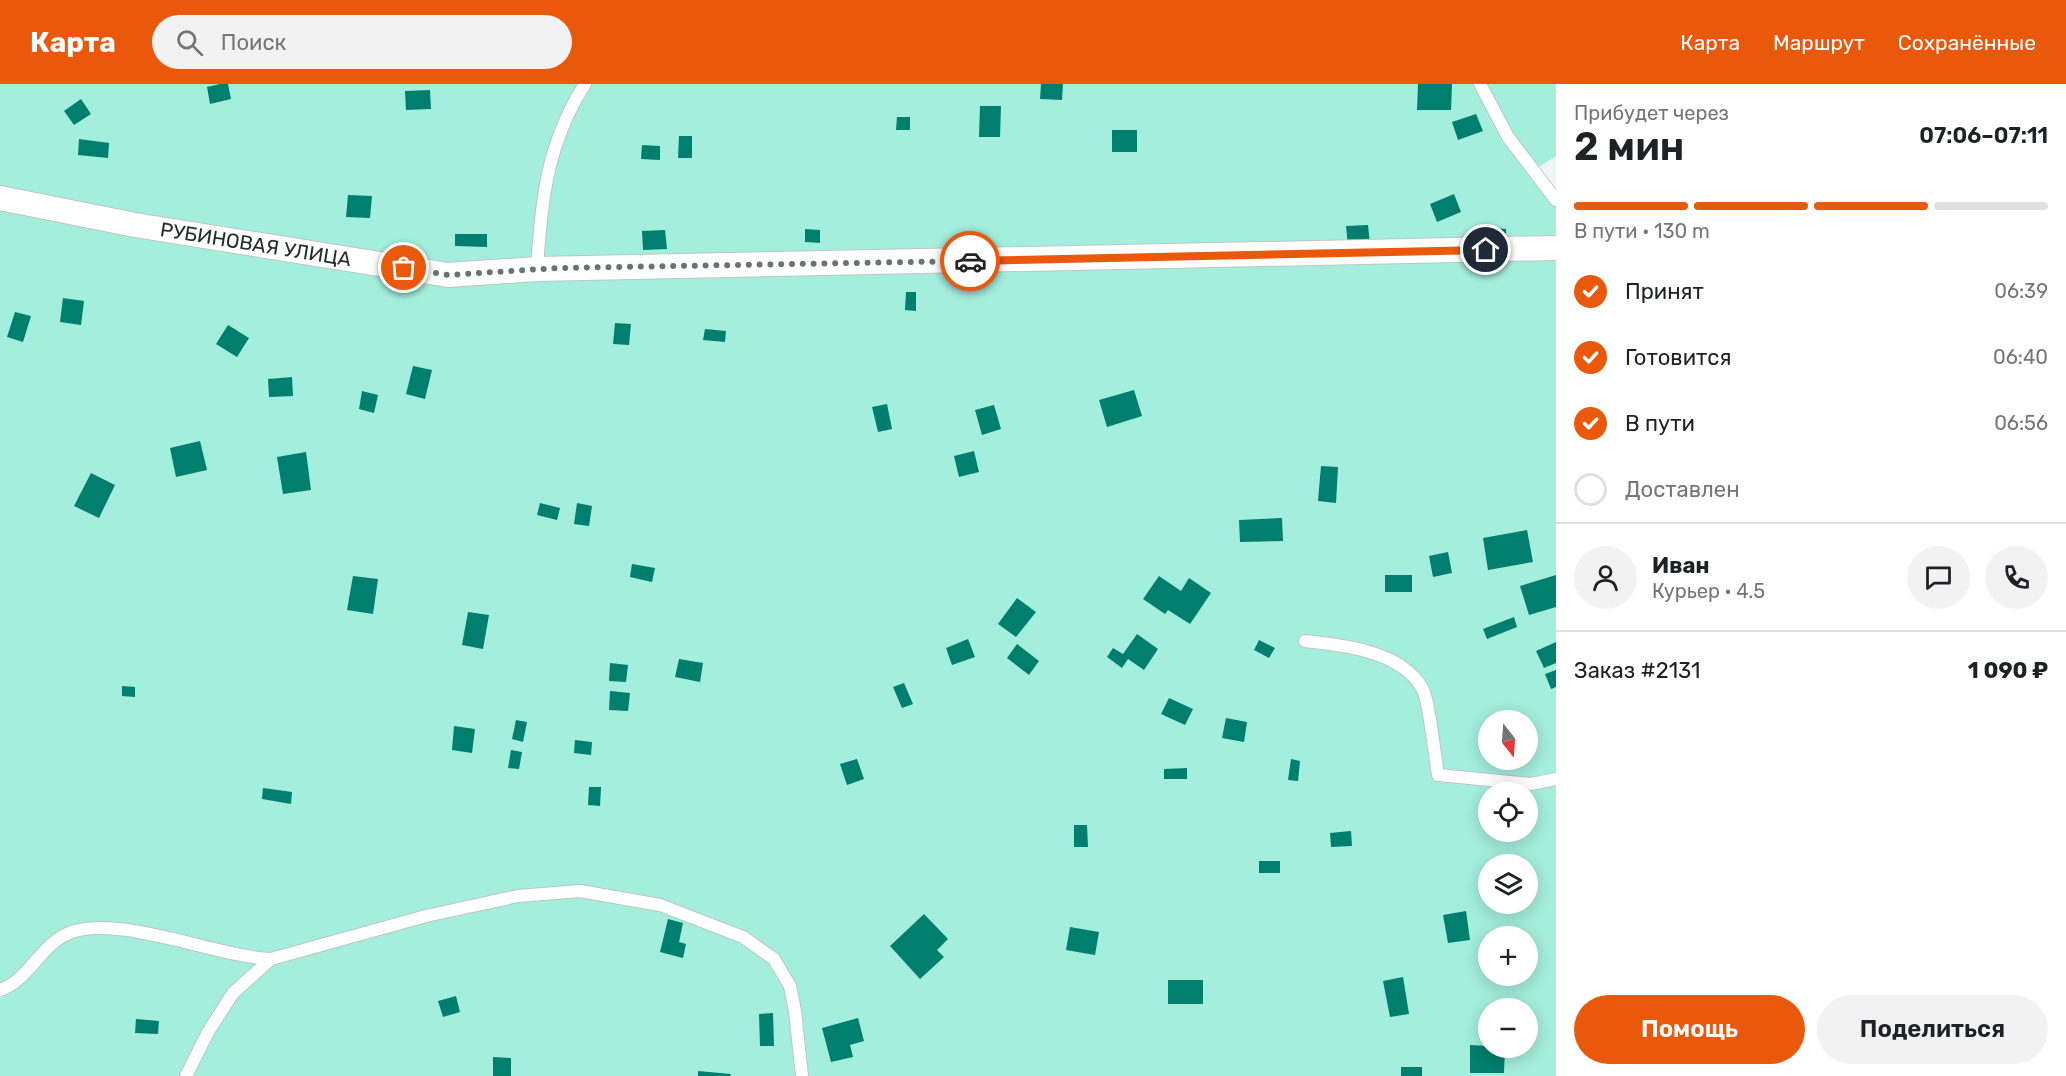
<!DOCTYPE html>
<html lang="ru">
<meta charset="utf-8">
<style>
body{margin:0;font-family:Rubik,sans-serif;background:#f2f2f2;color:#202124;height:100vh;display:flex;flex-direction:column;font-size:22px;white-space:nowrap}
*{box-sizing:border-box;margin:0}
p{font-size:20px;color:#757577}
.icon{flex:none;width:33px;height:33px;fill:none;stroke:currentColor;stroke-width:2;stroke-linecap:round;stroke-linejoin:round}
.map{position:relative;flex:1;overflow:hidden}
.details{display:flex;flex-direction:column;background:#fff;width:510px}
.details>*{flex:none}
.needle{width:39px;rotate:163deg}
.fabs{position:absolute;left:1478px;top:626px;display:grid;gap:12px}
.fabs a{display:grid;place-items:center;width:60px;height:60px;border-radius:50%;background:#fff;box-shadow:0 3px 15px #0003;font-size:30px}
.pin{position:absolute;display:grid;place-items:center;width:51px;height:51px;color:#fff;margin:-26px;border:3px solid #fff;border-radius:50%;box-shadow:0 2px 6px #0007}
.courier{position:absolute;display:grid;place-items:center;width:60px;height:60px;margin:-30px;border:4px solid #ea580c;border-radius:50%;background:#fff;color:#222;box-shadow:0 2px 8px #0007}
.overview em{font-style:normal;font-weight:600}
.overview div{display:flex;flex-direction:column-reverse}
.overview{display:flex;align-items:center;justify-content:space-between;height:102px;padding:0 18px}
h1{font-size:39px;font-weight:600;line-height:45px}
.bar{display:grid;grid-template-columns:repeat(4,1fr);gap:9px 6px;align-content:center;height:72px;padding:0 18px}
.bar i{height:8px;border-radius:4px;background:#e0e0e0}
.bar .on{background:#ea580c}
.bar p{grid-column:span 4}
.line{display:flex;align-items:center;gap:15px;padding:0 18px;border-top:2px solid #e0e0e0}
.line div{flex:1}
.round{display:grid;place-items:center;flex:none;width:63px;height:63px;border-radius:32px;background:#f2f2f2}
ol{padding:0 18px;list-style:none}
li{display:flex;align-items:center;gap:18px;height:66px}
li p{margin-inline-start:auto}
li .icon{padding:6px;border-radius:50%;background:#ea580c;color:#fff;stroke-width:4}
li:last-child{color:#757577}
li i{width:33px;height:33px;border:3px solid #e0e0e0;border-radius:50%}
.button{display:flex;gap:12px;margin-top:auto;padding:12px 18px}
.button a{flex:1;height:69px;border-radius:36px;background:#ea580c;color:#fff;font-size:24px;font-weight:600;line-height:69px;text-align:center}
.button a+a{background:#f2f2f2;color:#202124}
header{display:flex;align-items:center;gap:36px;box-sizing:border-box;height:84px;padding:0 30px;background:#ea580c;color:#fff}
header strong{font-size:28px}
nav{display:flex;gap:33px;margin-inline-start:auto;font-size:21px}
.search{width:420px;height:54px;background:#f2f2f2;display:flex;align-items:center;gap:15px;box-sizing:border-box;padding:0 21px;border-radius:33px;color:#757577;font-size:22px}
main{display:flex;flex:1;min-height:0}
.map>svg:first-child{display:block}
.green{fill:#a4eede;fill-rule:evenodd}
.building{fill:#007e6e}
.lines{fill:none;stroke-linecap:round;stroke-linejoin:round}
.lane-casing{stroke:#bdc6c4;stroke-width:14}
.street-casing{stroke:#bdc6c4;stroke-width:26}
.lane{stroke:#fff;stroke-width:12}
.street{stroke:#fff;stroke-width:24}
.done{stroke:#6d7271;stroke-width:6;stroke-dasharray:0 10.8}
.route{stroke:#ea580c;stroke-width:8}
.labels{text-anchor:middle;dominant-baseline:central;stroke-width:6;stroke-linejoin:round;paint-order:stroke}
.street-label{font-size:20px;fill:#272b2a;stroke:#fff}
</style>
<header>
<strong>Карта</strong>
<div class="search"><svg class="icon" aria-label="search" viewBox="0 0 24 24"><circle cx="10" cy="10" r="6"/><path d="M15 15l6 6"/></svg>Поиск</div>
<nav><a>Карта</a><a>Маршрут</a><a>Сохранённые</a></nav>
</header>
<main>
<div class="map">
<svg width="1556" height="992" viewBox="0 0 1556 992">
<rect width="100%" height="100%" fill="#eef7f5"/>
<path class="green" d="M0 0H1556V72L1537 84 1556 109V992H0ZM1488 636H1527V675H1488ZM1488 708H1527V747H1488ZM1488 780H1527V819H1488ZM1488 852H1527V891H1488ZM1488 924H1527V963H1488Z"/>
<path class="building" d="M220 0H228L231 15 210 20 207 3Z
M1041 0H1063L1062 16 1040 15Z
M1418 0H1452L1451 26H1417Z
M430 6 431 25 406 26 405 7Z
M81 15 91 30 74 41 64 27Z
M980 22H1001L1000 53H979Z
M1476 30 1483 47 1458 56 1452 38Z
M897 33H910V46H896Z
M1112 46H1137V68H1112Z
M679 52H692V74H678Z
M79 55 109 59 108 74 78 71Z
M642 61 660 62V76L641 75Z
M1454 110 1461 128 1437 138 1430 120Z
M348 111 372 112 370 134 346 133Z
M1368 141 1370 160 1348 162 1346 142Z
M1490 144 1506 145V163L1489 162Z
M805 145 820 146V159L805 158Z
M665 146 667 165 643 166 642 147Z
M455 150H487V163L455 162Z
M906 208H916V227L905 226Z
M63 214 84 217 81 241 60 238Z
M15 228 31 232 23 258 7 253Z
M615 239 631 240 629 261 613 260Z
M228 241 249 254 237 273 216 260Z
M705 245 726 247 725 258 703 256Z
M413 282 432 286 425 315 406 310Z
M292 293 293 312 269 313 268 295Z
M1134 306 1142 332 1107 343 1099 316Z
M362 307 378 311 374 329 359 325Z
M887 320 892 345 878 348 872 323Z
M994 321 1001 345 982 351 975 326Z
M200 357 207 386 176 393 170 364Z
M974 367 979 388 959 393 954 372Z
M306 368 311 406 283 410 277 373Z
M1321 382 1338 383 1336 419 1318 417Z
M91 389 115 401 99 434 74 422Z
M540 419 560 424 557 436 537 431Z
M577 419 592 422 589 442 574 440Z
M1282 434 1283 457 1240 458 1239 436Z
M1527 446 1533 478 1488 486 1483 454Z
M1448 468 1452 489 1433 493 1429 472Z
M632 480 655 484 652 498 630 493Z
M1385 491H1412V508H1385Z
M1556 491V523L1529 531 1520 502Z
M353 492 378 495 373 530 347 526Z
M1159 492 1181 507 1189 494 1211 509 1190 540 1168 526 1165 530 1143 515Z
M1017 514 1036 528 1016 553 998 540Z
M468 528 489 531 483 565 462 561Z
M1514 533 1517 543 1487 555 1483 545Z
M1137 550 1158 565 1144 586 1128 575 1122 584 1107 573 1113 564 1123 570Z
M968 555 975 573 952 581 946 564Z
M1259 556 1275 564 1269 574 1254 566Z
M1556 558V579L1544 584 1536 567Z
M1017 560 1039 577 1029 591 1007 574Z
M679 575 703 579 700 598 675 593Z
M610 579 628 581 626 598 609 597Z
M1556 586V603L1551 605 1545 590Z
M904 599 913 620 902 624 893 603Z
M122 602 135 603V613L122 612Z
M610 607 630 609 628 627 609 626Z
M1169 614 1193 625 1185 641 1161 630Z
M1226 634 1247 638 1244 658 1222 654Z
M516 636 527 638 523 658 512 655Z
M454 642 475 645 472 669 452 666Z
M575 656 592 658 591 671 574 669Z
M511 666 522 668 519 685 508 684Z
M857 675 864 695 847 701 840 680Z
M1291 675 1300 677 1298 697 1288 696Z
M1187 684V695H1164V685Z
M589 703H601L600 722 588 721Z
M263 704 292 708 291 720 262 715Z
M1074 741H1087L1088 763H1074Z
M1351 747 1352 762 1331 763 1330 749Z
M1259 777H1280V789H1259Z
M1466 827 1470 856 1448 859 1443 831Z
M924 830 948 855 937 866 944 873 920 895 890 862Z
M668 835 683 839 679 858 686 860 683 874 660 868Z
M1070 843 1099 848 1095 871 1066 866Z
M1403 893 1409 930 1390 933 1383 897Z
M1168 896H1203V920H1168Z
M456 912 460 928 443 933 438 917Z
M773 929 774 962H760L759 930Z
M858 934 864 957 850 961 853 973 831 978 822 944Z
M136 935 159 937 158 950 135 949Z
M1470 961 1505 963 1504 989H1470Z
M493 973 511 974V992H493Z
M1401 983H1422V992H1401Z
M698 987 731 990 730 992H698Z"/>
<g class="lines">
<defs>
<path id="lane" d="M1480 0 1508 53 1556 116
M537 185C541 117 547 59 585 0
M1305 557C1343 561 1401 567 1422 604 1429 614 1435 675 1438 691L1531 700 1556 695
M0 906C29 896 40 862 67 850 114 828 217 873 271 875L426 832 518 812 580 807 660 821 743 853 774 875 790 902 795 927 802 992
M186 992 208 948 233 909 271 875"/>
<g id="street">
<path id="s1" d="M0 114 135 141 448 191 537 185 1556 164"/>
</g>
</defs>
<use href="#lane" class="lane-casing"/>
<use href="#street" class="street-casing"/>
<use href="#lane" class="lane"/>
<use href="#street" class="street"/>
</g>
<g class="lines">
<path class="done" d="M404 184 448 191 558 184 970 177"/>
<path class="route" d="M970 177 1486 166"/>
</g>
<g class="labels">
<g class="street-label">
<text stroke="none"><textPath href="#s1" startOffset="260">РУБИНОВАЯ УЛИЦА</textPath></text>
</g>
</g>
</svg>
<div class="fabs">
<a><svg class="needle" viewBox="-14 -14 28 28"><path d="M0-13l5 13h-10z" fill="#e53935"/><path d="M0 13l5-13h-10z" fill="#757577"/></svg></a>
<a><svg class="icon" aria-label="locate" viewBox="0 0 24 24"><circle cx="12" cy="12" r="6"/><path d="M12 2v4M12 18v4M2 12h4M18 12h4"/></svg></a>
<a><svg class="icon" aria-label="layers" viewBox="0 0 24 24"><path d="M12 4l9 5-9 5-9-5zM3 14l9 5 9-5"/></svg></a>
<a>+</a>
<a>−</a>
</div>
<div class="pin" style="left:404px;top:184px;background:#ea580c"><svg class="icon" aria-label="bag" viewBox="0 0 24 24"><path d="M5 8h14l-1 12H6zM9 8a3 3 0 0 1 6 0"/></svg></div>
<div class="pin" style="left:1486px;top:166px;background:#1f2937"><svg class="icon" aria-label="home" viewBox="0 0 24 24"><path d="M3 11l9-7 9 7M6 9v11h12V9"/></svg></div>
<div class="courier" style="left:970px;top:177px"><svg class="icon" aria-label="car" viewBox="0 0 24 24"><path d="M5 17H2v-5l4-1 3-4h7l3 4 3 1v5h-3M9 17h6M6 11h13"/><circle cx="7" cy="17" r="2"/><circle cx="17" cy="17" r="2"/></svg></div>
</div>
<section class="details">
<div class="overview"><div><h1>2 мин</h1><p>Прибудет через</p></div><em>07:06–07:11</em></div>
<div class="bar"><i class="on"></i><i class="on"></i><i class="on"></i><i></i><p>В пути · 130 m</p></div>
<ol>
<li><svg class="icon" aria-label="check" viewBox="0 0 24 24"><path d="M5 12l5 5 9-10"/></svg>Принят<p>06:39</p></li>
<li><svg class="icon" aria-label="check" viewBox="0 0 24 24"><path d="M5 12l5 5 9-10"/></svg>Готовится<p>06:40</p></li>
<li><svg class="icon" aria-label="check" viewBox="0 0 24 24"><path d="M5 12l5 5 9-10"/></svg>В пути<p>06:56</p></li>
<li><i></i>Доставлен</li>
</ol>
<div class="line" style="height:108px"><a class="round"><svg class="icon" aria-label="person" viewBox="0 0 24 24"><circle cx="12" cy="8" r="4"/><path d="M4 21q1-7 8-7t8 7"/></svg></a><div><b>Иван</b><p>Курьер · 4.5</p></div><a class="round"><svg class="icon" aria-label="chat" viewBox="0 0 24 24"><path d="M4 5h16v11H9l-5 4z"/></svg></a><a class="round"><svg class="icon" aria-label="phone" viewBox="0 0 24 24"><path d="M5 4h4l2 5-3 2q2 4 5 5l2-3 5 2v4C11 20 4 13 5 4z"/></svg></a></div>
<div class="line" style="height:78px"><div>Заказ #2131</div><b>1 090 ₽</b></div>
<div class="button"><a>Помощь</a><a>Поделиться</a></div>
</section>
</main>
